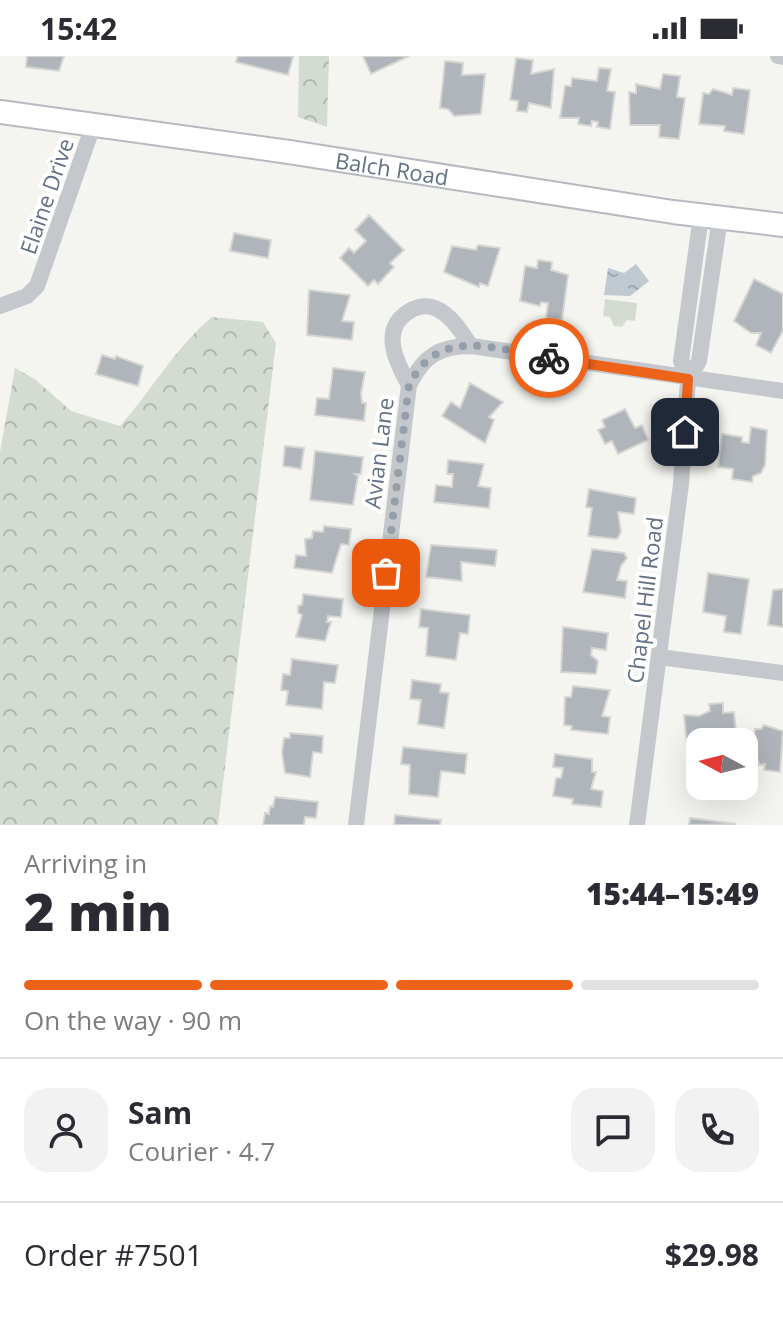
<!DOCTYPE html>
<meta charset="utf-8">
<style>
body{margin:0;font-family:"Open Sans",sans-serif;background:#f2f2f3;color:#2b2b33;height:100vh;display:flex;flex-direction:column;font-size:30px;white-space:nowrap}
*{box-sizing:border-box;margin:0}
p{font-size:26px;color:#7c7c81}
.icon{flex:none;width:44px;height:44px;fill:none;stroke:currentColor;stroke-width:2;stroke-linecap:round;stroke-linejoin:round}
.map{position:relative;height:769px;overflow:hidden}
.sheet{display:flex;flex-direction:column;background:#fff;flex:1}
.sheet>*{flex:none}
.needle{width:52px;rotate:277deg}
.buttons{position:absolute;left:686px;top:672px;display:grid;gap:16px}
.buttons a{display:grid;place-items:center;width:72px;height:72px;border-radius:16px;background:#fff;box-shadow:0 8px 32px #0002;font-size:40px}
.pin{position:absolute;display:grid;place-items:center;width:68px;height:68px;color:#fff;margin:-34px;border-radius:16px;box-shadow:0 4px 12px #0006}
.courier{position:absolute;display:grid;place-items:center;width:80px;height:80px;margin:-40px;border:6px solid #ed6319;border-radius:50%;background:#fff;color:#222;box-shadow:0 2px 10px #0007}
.overview em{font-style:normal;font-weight:800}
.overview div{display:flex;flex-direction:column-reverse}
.overview{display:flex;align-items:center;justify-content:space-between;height:136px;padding:0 24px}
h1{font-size:52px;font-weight:800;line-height:60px}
.bar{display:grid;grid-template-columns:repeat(4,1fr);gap:12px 8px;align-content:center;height:96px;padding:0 24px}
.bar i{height:10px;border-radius:6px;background:#e1e1e2}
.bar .selected{background:#ed6319}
.bar p{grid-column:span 4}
.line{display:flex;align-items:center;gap:20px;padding:0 24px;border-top:2px solid #e1e1e2}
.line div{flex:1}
.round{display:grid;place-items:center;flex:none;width:84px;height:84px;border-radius:24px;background:#f2f2f3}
.status{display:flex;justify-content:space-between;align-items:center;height:56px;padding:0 40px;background:#fff;direction:ltr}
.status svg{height:22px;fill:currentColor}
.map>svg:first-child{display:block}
.green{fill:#d4dcd1}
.forest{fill:url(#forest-crowns)}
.water{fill:url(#water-ripples)}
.building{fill:#afb5bb;stroke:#d6d6d3;stroke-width:2}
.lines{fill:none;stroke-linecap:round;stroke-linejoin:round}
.secondary-casing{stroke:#b6bac0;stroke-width:26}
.street{stroke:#c4c7cb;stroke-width:16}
.secondary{stroke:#fff;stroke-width:22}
.done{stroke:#959faa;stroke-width:8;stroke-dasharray:0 14.4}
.route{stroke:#ed6319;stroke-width:10}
.labels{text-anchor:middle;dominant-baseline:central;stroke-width:8;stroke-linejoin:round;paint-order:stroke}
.street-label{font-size:22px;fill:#627184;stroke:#fff}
</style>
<div class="status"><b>15:42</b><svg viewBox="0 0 49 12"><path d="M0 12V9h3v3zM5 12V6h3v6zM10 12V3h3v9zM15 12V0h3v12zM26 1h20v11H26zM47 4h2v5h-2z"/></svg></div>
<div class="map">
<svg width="783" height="769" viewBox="0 0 783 769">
<defs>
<pattern id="forest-crowns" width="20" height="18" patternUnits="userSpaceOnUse" patternTransform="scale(2)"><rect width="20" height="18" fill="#d4dcd1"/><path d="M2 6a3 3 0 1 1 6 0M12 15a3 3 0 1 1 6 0" fill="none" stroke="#afb7af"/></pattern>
<pattern id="water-ripples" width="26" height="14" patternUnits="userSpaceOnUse" patternTransform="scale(2)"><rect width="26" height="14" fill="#c0c9cf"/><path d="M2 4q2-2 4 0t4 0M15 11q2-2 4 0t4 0" fill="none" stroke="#9fa8ae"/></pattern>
</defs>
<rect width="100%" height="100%" fill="#f4f5f0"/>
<path class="green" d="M605 243 637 247 635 265 627 264 622 271 614 270 610 261 603 260Z"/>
<path class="forest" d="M299 0H329L327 71 298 61Z
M212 261 263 266 276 287 218 769H0V396L15 312 35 323 71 355 120 370C152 334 175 292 212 261Z"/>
<path class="water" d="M636 208 649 225 630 240 604 239 608 212 624 217Z"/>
<path class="building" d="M27 0H64L59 15 26 11Z
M238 0H289L293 1 288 19 236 6Z
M363 0H409L371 18Z
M516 2 533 4 531 18 554 13 551 52 529 47 527 56 517 55 518 45 510 44Z
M445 5 463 7 462 19 485 18 481 58 454 60 448 53 440 52Z
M599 12 611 13 607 35 615 36 610 73 597 71 598 66 592 65 591 70 578 68 579 62H560L565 30H571L572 22 597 25Z
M663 18 680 20 677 41 685 42 679 83 659 81 660 69H630L629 36 636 37V28L660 33Z
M733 32 750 34 744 78 724 75 725 70 699 68 703 37 709 38 713 33 732 39Z
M369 159 404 194 390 207 394 211 378 228 374 224 368 230 340 202 349 192 354 197 366 185 355 174Z
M234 177 271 184 268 202 230 195Z
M478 189 500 192 488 230 480 227 479 231 444 216 452 190 476 194Z
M538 204 552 206 551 214 568 219 562 264 546 262 548 247 541 246 540 250 520 245 525 210 537 212Z
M754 223 783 238V274L771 297 756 289 761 277H751L734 265Z
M309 234 350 239 342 265 354 266 352 284 307 279Z
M102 299 115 303 116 300 143 310 138 330 96 318Z
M333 312 365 316 361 337 362 347H366L364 365 315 359 317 342 329 343Z
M470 327 503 346 489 361 494 364 485 387 442 360 451 346 460 352Z
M625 353 635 372 642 369 648 384 618 398 612 385 605 388 598 374 605 371 602 364Z
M751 371 767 374 765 409 761 417 753 420 752 426 732 423 733 413 718 411 722 378 742 381V386L749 387Z
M285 390 304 392 301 413 283 410Z
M315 395 363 401 361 418H355L358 420 353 449 310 444Z
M448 404 484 408 478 430 491 432 489 452 434 446 436 429 452 431 453 418H447Z
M589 433 636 442 634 458 618 456 621 476 617 483 588 480 592 452 586 451Z
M324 470 351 473 349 489 341 488 332 517 294 512 296 499 306 500 305 483 312 482 313 475 323 476Z
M431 489 497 494 495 510 461 506 462 525 426 521Z
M592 493 624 497 627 502 621 510 617 524 627 525 625 542 583 536Z
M708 517 749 523 741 578 724 576 726 560 703 556Z
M783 533V571L768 569 773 534Z
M303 538 343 543 341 561 328 560 327 566H331L325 585 296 581 302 559 298 557V550L302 549Z
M421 553 470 559 468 578 460 577 456 604 426 600 428 572 419 571Z
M563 571 608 577 606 594 592 592 591 599 598 605 596 618 561 616Z
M292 603 338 609 335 627 324 626 322 653 286 649 288 635 281 634 283 618 290 619Z
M412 624 441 628 440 636 449 637 444 672 418 668 421 644 410 643Z
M573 630 610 634 602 660 610 661 608 678 571 674 572 670 564 669 565 641H571Z
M723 647V657L734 656 737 686H700L687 690 684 659 699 660 710 655 709 648Z
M764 669 783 675 780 716 764 714 765 708 759 709 757 702 751 701 755 673H761Z
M290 677 323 680 322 697 313 696 310 721 285 717 282 697 284 682H290Z
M403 691 467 698 465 718 441 715 438 741 409 738 410 709 401 708Z
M555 698 592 703V716H596L591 733 603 735 601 751 572 748 573 743 553 740 556 722H561L563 712 553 711Z
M275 741 318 746 316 762 305 761 304 769H263L265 757 269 758 270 750 273 751Z
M395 759 441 764 440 769H394Z
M690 762 736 768 689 769Z"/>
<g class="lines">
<defs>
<g id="secondary">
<path id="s1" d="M0 56 289 96 673 156 783 169"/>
</g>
</defs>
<use href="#secondary" class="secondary-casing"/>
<path class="street" d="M778 0 783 1
M0 250 27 240 37 230 93 70
M688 323 699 305 720 162
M409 329C396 306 380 274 408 256 416 250 428 248 437 253 453 261 461 276 471 290
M659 601 783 617
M356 769 409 329C424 300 439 290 471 290L783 335
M637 769 681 428 688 323 681 305 701 160"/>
<use href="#secondary" class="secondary"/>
</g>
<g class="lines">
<path class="done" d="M386 517 409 329C440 269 494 293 549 302"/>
<path class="route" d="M549 302 688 323 685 376"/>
</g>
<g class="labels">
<g class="street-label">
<text stroke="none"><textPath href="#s1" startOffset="396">Balch Road</textPath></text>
<text transform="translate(46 140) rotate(-71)">Elaine Drive</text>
<text transform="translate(378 397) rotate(-83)">Avian Lane</text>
<text transform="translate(644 544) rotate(-83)">Chapel Hill Road</text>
</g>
</g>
</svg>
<div class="buttons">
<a><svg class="needle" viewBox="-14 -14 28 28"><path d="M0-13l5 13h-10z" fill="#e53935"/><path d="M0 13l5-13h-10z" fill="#7c7c81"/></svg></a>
</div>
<div class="pin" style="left:386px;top:517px;background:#ea580c"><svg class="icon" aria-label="bag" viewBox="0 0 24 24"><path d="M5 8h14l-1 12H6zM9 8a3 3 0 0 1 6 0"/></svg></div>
<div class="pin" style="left:685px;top:376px;background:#1f2937"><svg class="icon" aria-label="home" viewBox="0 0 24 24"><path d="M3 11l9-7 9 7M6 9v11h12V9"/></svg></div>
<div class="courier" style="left:549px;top:302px"><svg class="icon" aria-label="bike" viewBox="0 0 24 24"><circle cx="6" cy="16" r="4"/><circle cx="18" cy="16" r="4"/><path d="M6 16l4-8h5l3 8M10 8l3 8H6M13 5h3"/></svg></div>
</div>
<section class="sheet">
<div class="overview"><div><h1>2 min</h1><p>Arriving in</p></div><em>15:44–15:49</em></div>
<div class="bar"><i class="selected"></i><i class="selected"></i><i class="selected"></i><i></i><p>On the way · 90 m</p></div>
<div class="line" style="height:144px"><a class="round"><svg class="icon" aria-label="person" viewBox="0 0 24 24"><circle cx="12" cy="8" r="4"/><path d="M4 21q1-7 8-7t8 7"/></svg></a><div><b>Sam</b><p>Courier · 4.7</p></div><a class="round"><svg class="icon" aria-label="chat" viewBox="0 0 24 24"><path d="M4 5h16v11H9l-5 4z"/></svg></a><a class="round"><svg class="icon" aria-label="phone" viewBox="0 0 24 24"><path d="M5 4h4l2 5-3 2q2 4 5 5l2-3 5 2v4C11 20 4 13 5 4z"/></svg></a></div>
<div class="line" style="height:104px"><div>Order #7501</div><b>$29.98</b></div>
</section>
